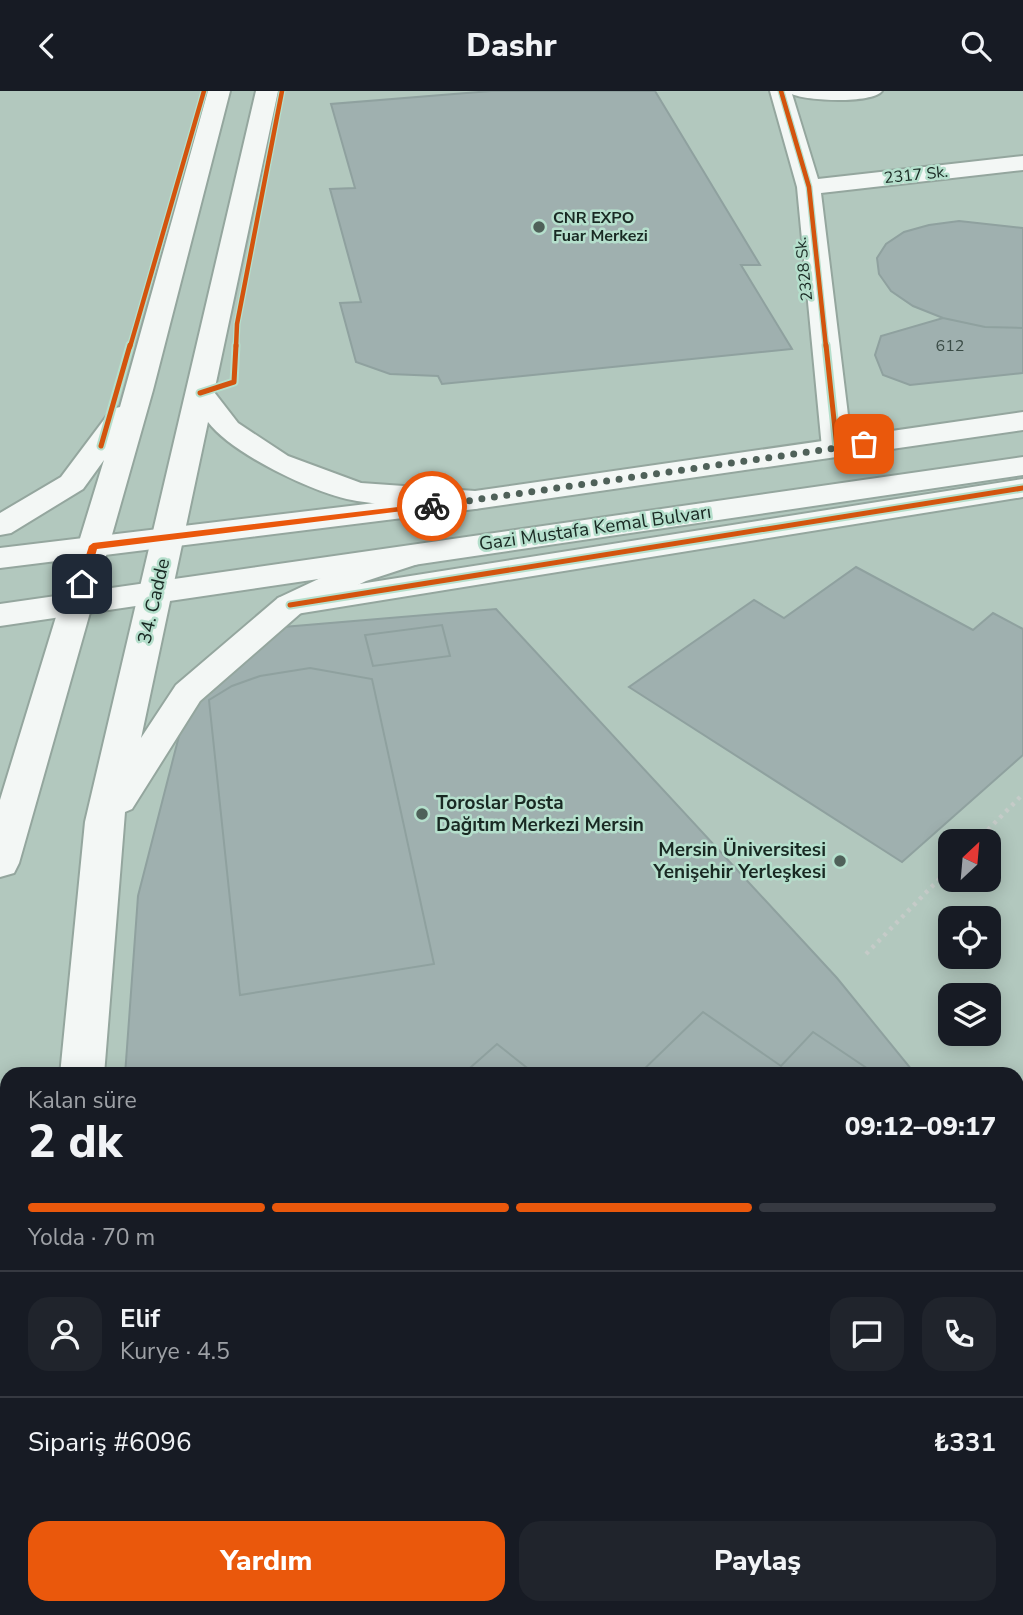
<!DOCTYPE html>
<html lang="tr">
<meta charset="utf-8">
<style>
body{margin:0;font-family:"Nunito Sans",sans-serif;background:#20242c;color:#f1f3f6;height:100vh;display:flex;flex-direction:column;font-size:26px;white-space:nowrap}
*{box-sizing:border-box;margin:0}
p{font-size:23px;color:#9ea1a6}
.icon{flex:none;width:38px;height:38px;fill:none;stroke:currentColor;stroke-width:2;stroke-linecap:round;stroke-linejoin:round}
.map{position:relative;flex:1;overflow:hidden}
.panel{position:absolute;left:0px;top:976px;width:1024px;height:548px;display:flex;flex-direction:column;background:#171b24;border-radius:21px 21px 0 0;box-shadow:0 4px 18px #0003}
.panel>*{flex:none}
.needle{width:46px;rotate:26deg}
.buttons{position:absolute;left:938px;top:738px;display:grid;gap:14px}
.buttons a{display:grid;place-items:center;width:63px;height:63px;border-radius:14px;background:#171b24;box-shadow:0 4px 18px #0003;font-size:35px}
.pin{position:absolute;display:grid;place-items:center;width:60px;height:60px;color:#fff;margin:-30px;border-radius:14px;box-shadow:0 4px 10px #0006}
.courier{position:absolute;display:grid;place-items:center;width:70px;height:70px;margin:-35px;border:5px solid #ea580c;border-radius:50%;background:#fff;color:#222;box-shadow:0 2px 9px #0007}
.overview em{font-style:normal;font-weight:800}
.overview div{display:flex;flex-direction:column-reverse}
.overview{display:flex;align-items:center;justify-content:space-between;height:119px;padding:0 28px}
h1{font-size:46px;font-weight:800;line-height:52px}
.bar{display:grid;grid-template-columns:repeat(4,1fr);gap:10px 7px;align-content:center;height:84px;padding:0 28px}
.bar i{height:9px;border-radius:5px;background:#363941}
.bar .selected{background:#ea580c}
.bar p{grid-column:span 4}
.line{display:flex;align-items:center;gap:18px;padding:0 28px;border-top:2px solid #363941}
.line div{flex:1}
.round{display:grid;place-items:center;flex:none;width:74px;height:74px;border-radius:21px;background:#20242c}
.cta{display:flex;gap:14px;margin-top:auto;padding:14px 28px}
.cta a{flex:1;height:80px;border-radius:21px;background:#ea580c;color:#fff;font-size:28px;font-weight:800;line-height:80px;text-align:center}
.cta a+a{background:#20242c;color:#f1f3f6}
header{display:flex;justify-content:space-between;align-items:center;height:91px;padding:0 28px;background:#171b24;font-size:32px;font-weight:800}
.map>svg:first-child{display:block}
.building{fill:#9fb0af;stroke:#8fa19f;stroke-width:2}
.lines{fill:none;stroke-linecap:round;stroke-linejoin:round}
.street-casing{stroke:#94a69e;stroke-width:4}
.primary-casing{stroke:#94a69e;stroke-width:4}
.highway-casing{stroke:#94a69e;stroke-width:4}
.path{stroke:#c5cbc8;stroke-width:4.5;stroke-dasharray:3.5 5;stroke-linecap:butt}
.street{fill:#f3f7f5;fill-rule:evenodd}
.primary{fill:#f3f7f5;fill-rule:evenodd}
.highway{fill:#f3f7f5;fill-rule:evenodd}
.cycleway-far1-casing{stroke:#b5dfcc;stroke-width:7}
.cycleway-casing{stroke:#b5dfcc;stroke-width:9}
.cycleway-far1{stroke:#d3540e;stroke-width:4.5}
.cycleway{stroke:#d3540e;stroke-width:5}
.route{fill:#ea580c}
.done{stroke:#4f6159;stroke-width:7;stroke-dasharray:0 12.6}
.poi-dot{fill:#4f6159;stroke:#b5dfcc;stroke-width:2.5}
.labels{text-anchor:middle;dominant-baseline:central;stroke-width:5;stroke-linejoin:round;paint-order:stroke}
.far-street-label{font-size:16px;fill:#192923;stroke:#b5dfcc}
.far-poi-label{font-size:16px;font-weight:bold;fill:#192923;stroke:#b5dfcc;text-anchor:start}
.number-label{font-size:16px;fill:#3a4b46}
.street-label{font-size:19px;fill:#192923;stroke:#b5dfcc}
.poi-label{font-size:19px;font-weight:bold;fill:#192923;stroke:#b5dfcc;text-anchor:start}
</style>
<header><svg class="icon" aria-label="back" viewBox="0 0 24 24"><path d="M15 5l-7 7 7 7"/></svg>Dashr<svg class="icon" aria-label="search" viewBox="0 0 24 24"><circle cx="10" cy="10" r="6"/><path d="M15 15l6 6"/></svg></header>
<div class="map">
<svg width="1023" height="1524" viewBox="0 0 1023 1524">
<rect width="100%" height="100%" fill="#b2c8be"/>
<path class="building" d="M491 0H655L760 174H741L792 258 442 293 438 285 390 283 356 271 340 212 361 211 330 98 355 97 331 13Z
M959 130 1023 137V237L985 236 943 227 913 215 891 200 879 183 877 167 886 153 904 141 929 134Z
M943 227 985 236 1023 237V282L910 294 883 284 875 264 881 245Z
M856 476 973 539 993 522 1023 538V664L902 771 629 596 754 509 784 527Z
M496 518 837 887 916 984H125L138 805 180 641 207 599 283 536Z
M442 534 450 565 373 575 365 544Z
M310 577 372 588 434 873 240 904 209 609 232 595 260 585Z
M703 921 781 975 813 941 877 984H638Z
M497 953 536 984H462Z
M1017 1110 1023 1118V1427L1017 1429Z
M135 1517H712L688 1524H141Z"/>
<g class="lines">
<defs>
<path id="street" d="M770 0H882C872 13 806 10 792 3L818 88 1023 65V79L821 102 852 357 847 363 837 366 827 363 822 357 797 96Z
M1023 388V406L290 524 278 521 274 514 278 507 290 504Z"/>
<path id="primary" d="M208 0H230L153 299 19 772 14 782 0 786V709L104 369 83 398 11 442 0 444V422L61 386 112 318 120 316Z
M256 0H278L214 301 238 332 288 365 361 392 475 400 486 403 490 409 486 415 475 418C436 415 396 416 357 410 317 404 232 363 208 331L141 647 176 594 278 507 344 476 410 455 421 458 426 465 421 472 366 490 302 521 200 610 132 718 125 721 104 984H60L85 731Z
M7 1515 62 1517V1524H6Z
M65 1517H121L124 1524H68Z"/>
<path id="highway" d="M1023 321V339L475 418 0 477V457L475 400Z
M1023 366V384L0 535V513Z"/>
</defs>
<use href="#street" class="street-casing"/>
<use href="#primary" class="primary-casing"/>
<use href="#highway" class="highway-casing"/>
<path class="path" d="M976 751 1023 703
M866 863 950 777"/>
<use href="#street" class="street"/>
<use href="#primary" class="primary"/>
<use href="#highway" class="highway"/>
<defs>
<path id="cycleway-far1" d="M781 0 809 96 826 256
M130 256 204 0
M236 256 237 233 282 0"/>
<path id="cycleway" d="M826 254 837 357
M200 302 234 291 236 254
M101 355 130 254
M290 514 1023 397"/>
</defs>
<use href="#cycleway-far1" class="cycleway-far1-casing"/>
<use href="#cycleway" class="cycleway-casing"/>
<use href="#cycleway-far1" class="cycleway-far1"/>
<use href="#cycleway" class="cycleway"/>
</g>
<path class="route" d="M432 412 435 416 97 458 87 493 82 496 77 493 89 455 93 452Z"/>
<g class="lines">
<path class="done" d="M432 415 864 353"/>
</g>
<g class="poi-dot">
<circle cx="539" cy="136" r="7"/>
<circle cx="422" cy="723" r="7"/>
<circle cx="840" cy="770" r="7"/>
</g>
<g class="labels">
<g class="far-street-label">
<text transform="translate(916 84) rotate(-6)">2317 Sk.</text>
<text transform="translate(804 178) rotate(-96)">2328 Sk.</text>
</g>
<g class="far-poi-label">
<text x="553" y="127">CNR EXPO<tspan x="553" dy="18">Fuar Merkezi</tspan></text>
</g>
<g class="number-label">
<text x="950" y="255">612</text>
</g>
<g class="street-label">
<text transform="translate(595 437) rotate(-8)">Gazi Mustafa Kemal Bulvarı</text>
<text transform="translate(154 510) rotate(-77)">34. Cadde</text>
</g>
<g class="poi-label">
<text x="436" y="712">Toroslar Posta<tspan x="436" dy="22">Dağıtım Merkezi Mersin</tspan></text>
<text x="826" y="759" text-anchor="end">Mersin Üniversitesi<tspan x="826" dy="22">Yenişehir Yerleşkesi</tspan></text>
</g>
</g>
</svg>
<div class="buttons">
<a><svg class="needle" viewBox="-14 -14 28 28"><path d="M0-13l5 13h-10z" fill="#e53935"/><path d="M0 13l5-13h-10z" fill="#9ea1a6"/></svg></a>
<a><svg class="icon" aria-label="locate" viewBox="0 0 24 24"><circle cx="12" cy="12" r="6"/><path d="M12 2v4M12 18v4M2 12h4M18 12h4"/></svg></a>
<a><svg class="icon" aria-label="layers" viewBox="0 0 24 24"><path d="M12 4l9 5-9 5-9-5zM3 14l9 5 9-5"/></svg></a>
</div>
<div class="pin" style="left:864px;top:353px;background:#ea580c"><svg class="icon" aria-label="bag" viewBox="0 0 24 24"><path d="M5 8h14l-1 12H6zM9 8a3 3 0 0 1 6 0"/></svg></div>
<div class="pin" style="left:82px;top:493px;background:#1f2937"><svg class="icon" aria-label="home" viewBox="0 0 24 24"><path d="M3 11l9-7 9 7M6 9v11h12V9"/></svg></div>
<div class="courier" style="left:432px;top:415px"><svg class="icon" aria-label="bike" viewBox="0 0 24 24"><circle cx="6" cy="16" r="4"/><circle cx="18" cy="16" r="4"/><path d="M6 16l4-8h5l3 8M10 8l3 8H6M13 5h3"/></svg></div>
<section class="panel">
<div class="overview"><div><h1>2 dk</h1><p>Kalan süre</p></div><em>09:12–09:17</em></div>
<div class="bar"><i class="selected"></i><i class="selected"></i><i class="selected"></i><i></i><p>Yolda · 70 m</p></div>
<div class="line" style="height:126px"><a class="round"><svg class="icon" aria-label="person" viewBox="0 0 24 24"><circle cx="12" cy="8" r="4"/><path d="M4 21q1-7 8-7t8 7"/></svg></a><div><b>Elif</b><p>Kurye · 4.5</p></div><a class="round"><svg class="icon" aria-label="chat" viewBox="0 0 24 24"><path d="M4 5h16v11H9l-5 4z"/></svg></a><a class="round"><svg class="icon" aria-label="phone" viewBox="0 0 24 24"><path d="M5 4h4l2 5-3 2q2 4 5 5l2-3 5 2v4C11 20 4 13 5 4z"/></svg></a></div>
<div class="line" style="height:91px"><div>Sipariş #6096</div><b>₺331</b></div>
<div class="cta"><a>Yardım</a><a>Paylaş</a></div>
</section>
</div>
